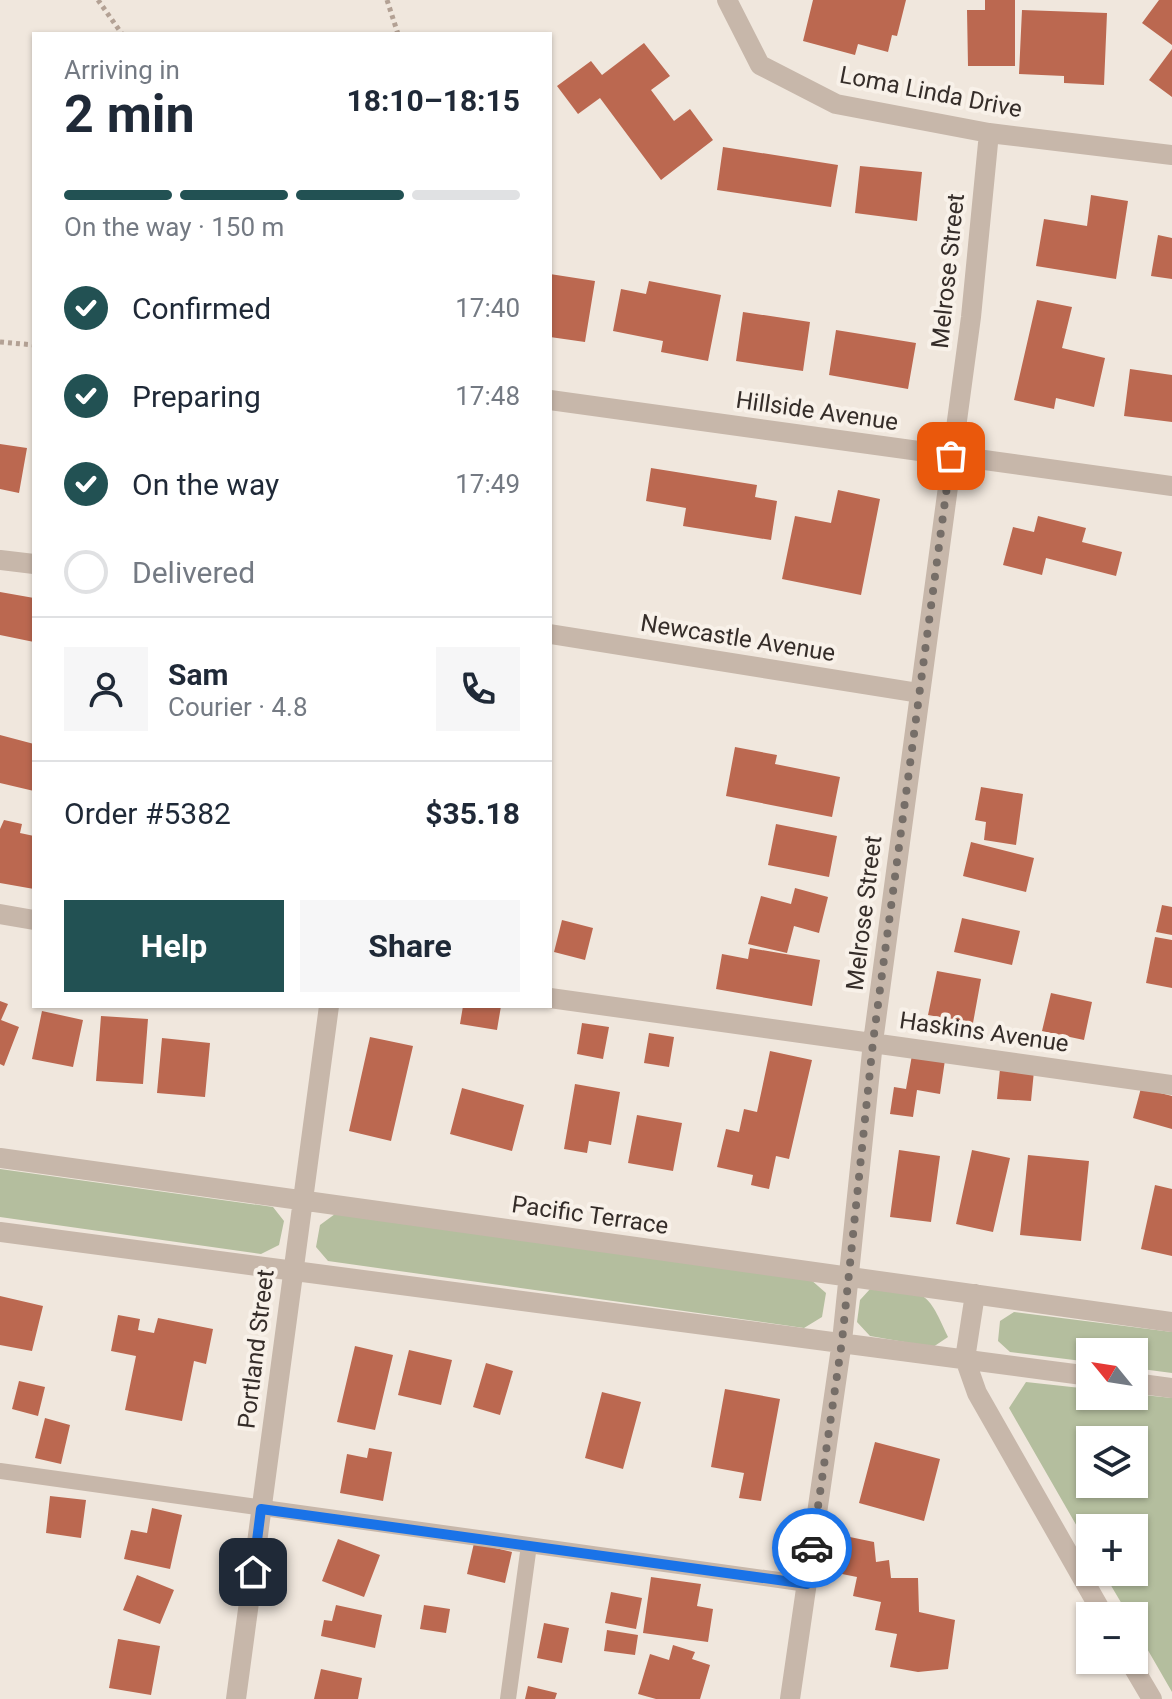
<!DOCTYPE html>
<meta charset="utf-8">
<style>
body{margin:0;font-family:Roboto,sans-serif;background:#f6f6f7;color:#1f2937;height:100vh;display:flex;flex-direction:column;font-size:30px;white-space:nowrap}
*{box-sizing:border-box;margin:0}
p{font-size:26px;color:#747a83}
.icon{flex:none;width:44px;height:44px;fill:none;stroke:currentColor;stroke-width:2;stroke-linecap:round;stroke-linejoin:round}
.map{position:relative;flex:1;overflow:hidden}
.panel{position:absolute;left:32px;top:32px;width:520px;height:976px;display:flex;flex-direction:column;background:#fff;border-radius:0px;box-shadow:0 2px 6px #0004}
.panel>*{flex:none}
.needle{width:52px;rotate:300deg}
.fabs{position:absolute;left:1076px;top:1338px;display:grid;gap:16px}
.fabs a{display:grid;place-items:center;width:72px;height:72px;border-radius:0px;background:#fff;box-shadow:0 2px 6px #0004;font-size:40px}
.pin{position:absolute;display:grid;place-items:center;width:68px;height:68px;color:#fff;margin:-34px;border-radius:16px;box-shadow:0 4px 12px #0006}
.courier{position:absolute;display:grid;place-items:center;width:80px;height:80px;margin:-40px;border:6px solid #1a73e8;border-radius:50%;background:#fff;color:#222;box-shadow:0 2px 10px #0007}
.summary em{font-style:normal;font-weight:700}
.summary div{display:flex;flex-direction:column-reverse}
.summary{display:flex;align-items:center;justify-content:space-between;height:136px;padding:0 32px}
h1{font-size:52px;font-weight:700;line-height:60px}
.bar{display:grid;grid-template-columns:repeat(4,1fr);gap:12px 8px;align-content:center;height:96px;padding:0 32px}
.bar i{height:10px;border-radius:6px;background:#e0e1e3}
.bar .active{background:#225153}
.bar p{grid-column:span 4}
.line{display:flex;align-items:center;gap:20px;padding:0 32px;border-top:2px solid #e0e1e3}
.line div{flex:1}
.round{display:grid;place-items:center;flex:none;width:84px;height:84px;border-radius:0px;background:#f6f6f7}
ol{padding:0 32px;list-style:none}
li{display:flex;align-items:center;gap:24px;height:88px}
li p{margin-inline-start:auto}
li .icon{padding:8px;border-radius:50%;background:#225153;color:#fff;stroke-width:4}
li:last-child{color:#747a83}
li i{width:44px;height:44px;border:4px solid #e0e1e3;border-radius:50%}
.action{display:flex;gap:16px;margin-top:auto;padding:16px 32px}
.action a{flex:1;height:92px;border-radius:0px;background:#225153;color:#fff;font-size:32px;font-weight:700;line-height:92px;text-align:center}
.action a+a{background:#f6f6f7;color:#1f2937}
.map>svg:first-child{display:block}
.green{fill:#b4be9e;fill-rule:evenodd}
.building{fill:#bb6850}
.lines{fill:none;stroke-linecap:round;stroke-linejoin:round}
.path{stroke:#b3a194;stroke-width:5;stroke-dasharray:4 4;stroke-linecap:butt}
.lane{stroke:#c7b7aa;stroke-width:16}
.street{stroke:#c7b7aa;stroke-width:20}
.done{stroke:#766e68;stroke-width:8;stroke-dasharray:0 14.4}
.route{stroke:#1a73e8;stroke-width:10}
.labels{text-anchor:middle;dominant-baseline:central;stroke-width:8;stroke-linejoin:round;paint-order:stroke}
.street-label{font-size:24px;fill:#352d29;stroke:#f8f1e9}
</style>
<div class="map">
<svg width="1172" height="1699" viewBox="0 0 1172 1699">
<rect width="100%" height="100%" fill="#f0e7dd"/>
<path class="green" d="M0 1169 273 1207 284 1221 279 1245 261 1254 0 1217Z
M335 1214 810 1279 826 1293 822 1317 804 1328 328 1261 316 1247 320 1225Z
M871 1288C925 1294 925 1285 948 1337L933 1347 870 1336 857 1322 860 1300Z
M1014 1312 1172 1332V1373L1134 1368V1352H1090V1362L1010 1352 998 1341 1000 1321Z
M1026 1382 1090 1389V1396L1134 1394 1172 1398V1692L1134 1626V1616H1129L1103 1572H1134V1528H1090V1549L1009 1408ZM1090 1440H1134V1484H1090Z"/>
<path class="building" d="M813 0H906L897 36 892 35 888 52 858 44 855 55 803 41Z
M985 0H1015V66H968L967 10H985Z
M1159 0H1172V45L1142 23Z
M1022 10 1107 13 1104 85 1064 83V76L1019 74Z
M644 43 670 76 651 90 674 121 690 109 713 140 661 180 600 98 578 114 557 86 591 61 602 75Z
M1172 49V97L1149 80Z
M723 147 838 165 831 207 717 190Z
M860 166 922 172 917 221 855 213Z
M1091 195 1128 201 1116 279 1036 266 1044 219 1087 226Z
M1158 235 1172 238V279L1151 276Z
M550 274 595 281 585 342 550 337Z
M649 281 721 295 708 361 661 352 663 341 613 331 621 289 646 294Z
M1037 300 1072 307 1062 348 1105 358 1094 407 1056 398 1054 409 1014 400Z
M743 312 810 322 803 371 736 361Z
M836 330 916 343 908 389 829 375Z
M1130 369 1172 375V422L1124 416Z
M0 444 27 448 19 493 0 489Z
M651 468 757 485 755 497 777 501 771 540 683 526 686 508 646 501Z
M838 490 880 499 861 595 782 579 795 516 831 523Z
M1038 516 1086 528 1082 542 1122 552 1116 576 1046 558 1042 575 1003 565 1013 527 1034 532Z
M0 592 34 598V642L0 635Z
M0 735 34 744V791L0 783Z
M735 747 777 755 775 764 840 777 832 817 726 796Z
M981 787 1023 794 1016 845 984 840 986 822 975 820Z
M4 820 22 824 20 833 34 836V889L0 883V829Z
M776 824 837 836 829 877 768 865Z
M971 842 1034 858 1026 892 963 876Z
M795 888 828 897 819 933 794 926 787 953 748 944 761 896 791 904Z
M1162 905 1172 907V935L1156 932Z
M962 918 1020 931 1012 965 954 952Z
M562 920 593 928 585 960 554 952Z
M1155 937 1172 940V988L1146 983Z
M750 948 820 960 812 1006 716 989 722 954 748 959Z
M937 971 981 979 973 1023 928 1015Z
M1051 993 1092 1002 1084 1040 1042 1031Z
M0 1001 8 1004 1 1020 19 1027 4 1066 0 1064Z
M463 1006H501L497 1030 460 1024Z
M42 1011 83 1020 73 1067 32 1059Z
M101 1016 148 1019 143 1084 96 1081Z
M582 1023 609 1027 603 1059 577 1054Z
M649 1033 674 1037 669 1067 644 1063Z
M370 1037 413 1046 391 1141 349 1131Z
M162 1038 210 1043 205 1097 157 1093Z
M770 1051 812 1060 789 1159 776 1156 769 1189 751 1185 753 1175 717 1167 726 1129 739 1132 744 1109 757 1112Z
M912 1055 945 1060 940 1094 917 1090 913 1117 890 1114 894 1087 906 1089Z
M1000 1069 1034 1071 1031 1101 997 1099Z
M575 1084 620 1092 611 1145 589 1141 587 1153 564 1149Z
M462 1088 524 1105 512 1151 450 1134Z
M1141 1088 1172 1096V1129L1133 1118Z
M637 1115 682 1123 673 1171 628 1163Z
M899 1150 940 1156 931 1222 890 1217Z
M972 1150 1010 1158 993 1232 956 1224Z
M1028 1155 1089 1161 1081 1241 1020 1235Z
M1155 1185 1172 1189V1256L1141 1249Z
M0 1296 43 1306 32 1351 0 1345Z
M118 1315 140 1319 138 1330 154 1333 158 1318 213 1329 206 1364 194 1361 182 1421 125 1410 136 1356 111 1351Z
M355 1346 393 1355 375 1430 337 1422Z
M409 1350 452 1360 441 1405 398 1395Z
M486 1363 513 1371 500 1415 473 1407Z
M19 1381 45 1387 38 1416 12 1409Z
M725 1389 780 1399 761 1501 739 1498 744 1473 711 1467Z
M602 1392 641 1402 623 1469 585 1458Z
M45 1418 70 1425 61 1464 35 1458Z
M875 1442 940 1459 924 1521 859 1503Z
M369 1448 392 1452 383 1501 340 1493 347 1454 367 1458Z
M50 1496 86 1500 81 1538 46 1533Z
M152 1508 182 1515 170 1569 124 1559 131 1530 147 1533Z
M845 1536 874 1542 876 1562 889 1560 891 1578H918L919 1612 955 1620 948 1669 918 1672 890 1667 897 1634 875 1630 881 1602 853 1596 857 1577 837 1573Z
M338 1539 380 1555 364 1597 322 1581Z
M474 1543 512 1552 505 1583 467 1574Z
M137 1575 174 1590 160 1624 123 1610Z
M651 1577 701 1584 697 1606 713 1609 708 1642 643 1633Z
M611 1592 642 1598 636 1629 605 1623Z
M336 1605 382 1615 375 1648 321 1636 324 1620 332 1621Z
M424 1605 450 1609 446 1633 420 1629Z
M544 1623 569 1628 562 1663 537 1658Z
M607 1630 638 1635 635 1655 604 1651Z
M118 1639 160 1646 151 1695 109 1688Z
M673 1645 695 1652 692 1659 710 1665 700 1699H656L638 1694 650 1654 669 1660Z
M321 1669 362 1678 358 1699H314Z
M528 1686 557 1693 555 1699H525Z"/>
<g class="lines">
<path class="path" d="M98 0 122 34
M387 0 398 34
M0 342 34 345"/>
<path class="lane" d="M0 1471 807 1584
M508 1699 529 1545"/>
<path class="street" d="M727 0 760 65 836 104 989 133 1172 155
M550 400 1172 486
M0 560 34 564
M550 634 919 693
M0 914 34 920
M550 998 1172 1085
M0 1158 1172 1322
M0 1232 1090 1376
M975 1294 965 1359 977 1393 1104 1616
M1134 1383 1172 1388
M1129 1660 1152 1699
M236 1699 329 1006
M790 1699 842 1341 873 1042 971 317 989 133"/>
</g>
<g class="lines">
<path class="done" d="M812 1548 842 1341 873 1042 951 456"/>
<path class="route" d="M253 1572 261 1509 807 1584 812 1548"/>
</g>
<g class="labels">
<g class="street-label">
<text transform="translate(931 92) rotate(11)">Loma Linda Drive</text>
<text transform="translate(948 271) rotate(-84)">Melrose Street</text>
<text transform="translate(817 411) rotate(8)">Hillside Avenue</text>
<text transform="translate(738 638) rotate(9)">Newcastle Avenue</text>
<text transform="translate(864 913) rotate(-83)">Melrose Street</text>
<text transform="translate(984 1032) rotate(8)">Haskins Avenue</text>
<text transform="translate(590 1215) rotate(8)">Pacific Terrace</text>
<text transform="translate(256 1349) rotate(-83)">Portland Street</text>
</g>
</g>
</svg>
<div class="fabs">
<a><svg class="needle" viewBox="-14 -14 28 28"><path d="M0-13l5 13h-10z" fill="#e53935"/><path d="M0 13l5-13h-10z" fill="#747a83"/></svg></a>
<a><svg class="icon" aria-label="layers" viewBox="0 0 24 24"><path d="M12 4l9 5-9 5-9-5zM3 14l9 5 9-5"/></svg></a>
<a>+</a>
<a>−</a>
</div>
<div class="pin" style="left:951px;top:456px;background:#ea580c"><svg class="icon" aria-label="bag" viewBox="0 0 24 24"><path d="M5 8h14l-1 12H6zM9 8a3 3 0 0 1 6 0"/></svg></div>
<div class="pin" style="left:253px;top:1572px;background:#1f2937"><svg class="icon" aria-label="home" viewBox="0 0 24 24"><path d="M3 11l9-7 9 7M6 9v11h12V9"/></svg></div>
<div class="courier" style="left:812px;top:1548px"><svg class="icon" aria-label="car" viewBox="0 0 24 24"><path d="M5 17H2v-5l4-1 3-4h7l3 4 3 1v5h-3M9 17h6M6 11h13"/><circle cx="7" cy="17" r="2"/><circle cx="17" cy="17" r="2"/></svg></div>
<section class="panel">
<div class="summary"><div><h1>2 min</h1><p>Arriving in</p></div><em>18:10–18:15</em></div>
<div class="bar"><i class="active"></i><i class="active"></i><i class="active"></i><i></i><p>On the way · 150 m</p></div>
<ol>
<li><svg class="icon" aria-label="check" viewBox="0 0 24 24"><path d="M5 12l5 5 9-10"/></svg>Confirmed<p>17:40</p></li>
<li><svg class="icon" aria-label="check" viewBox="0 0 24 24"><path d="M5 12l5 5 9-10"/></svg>Preparing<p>17:48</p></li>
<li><svg class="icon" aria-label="check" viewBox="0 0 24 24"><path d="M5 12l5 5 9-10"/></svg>On the way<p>17:49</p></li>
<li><i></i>Delivered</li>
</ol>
<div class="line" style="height:144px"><a class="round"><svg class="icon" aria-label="person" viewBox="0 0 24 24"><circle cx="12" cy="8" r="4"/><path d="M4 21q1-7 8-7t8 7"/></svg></a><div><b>Sam</b><p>Courier · 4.8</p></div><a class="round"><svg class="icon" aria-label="phone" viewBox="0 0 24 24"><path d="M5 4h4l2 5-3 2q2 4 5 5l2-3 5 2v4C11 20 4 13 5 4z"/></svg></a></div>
<div class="line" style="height:104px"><div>Order #5382</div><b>$35.18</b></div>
<div class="action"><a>Help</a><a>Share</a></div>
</section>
</div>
